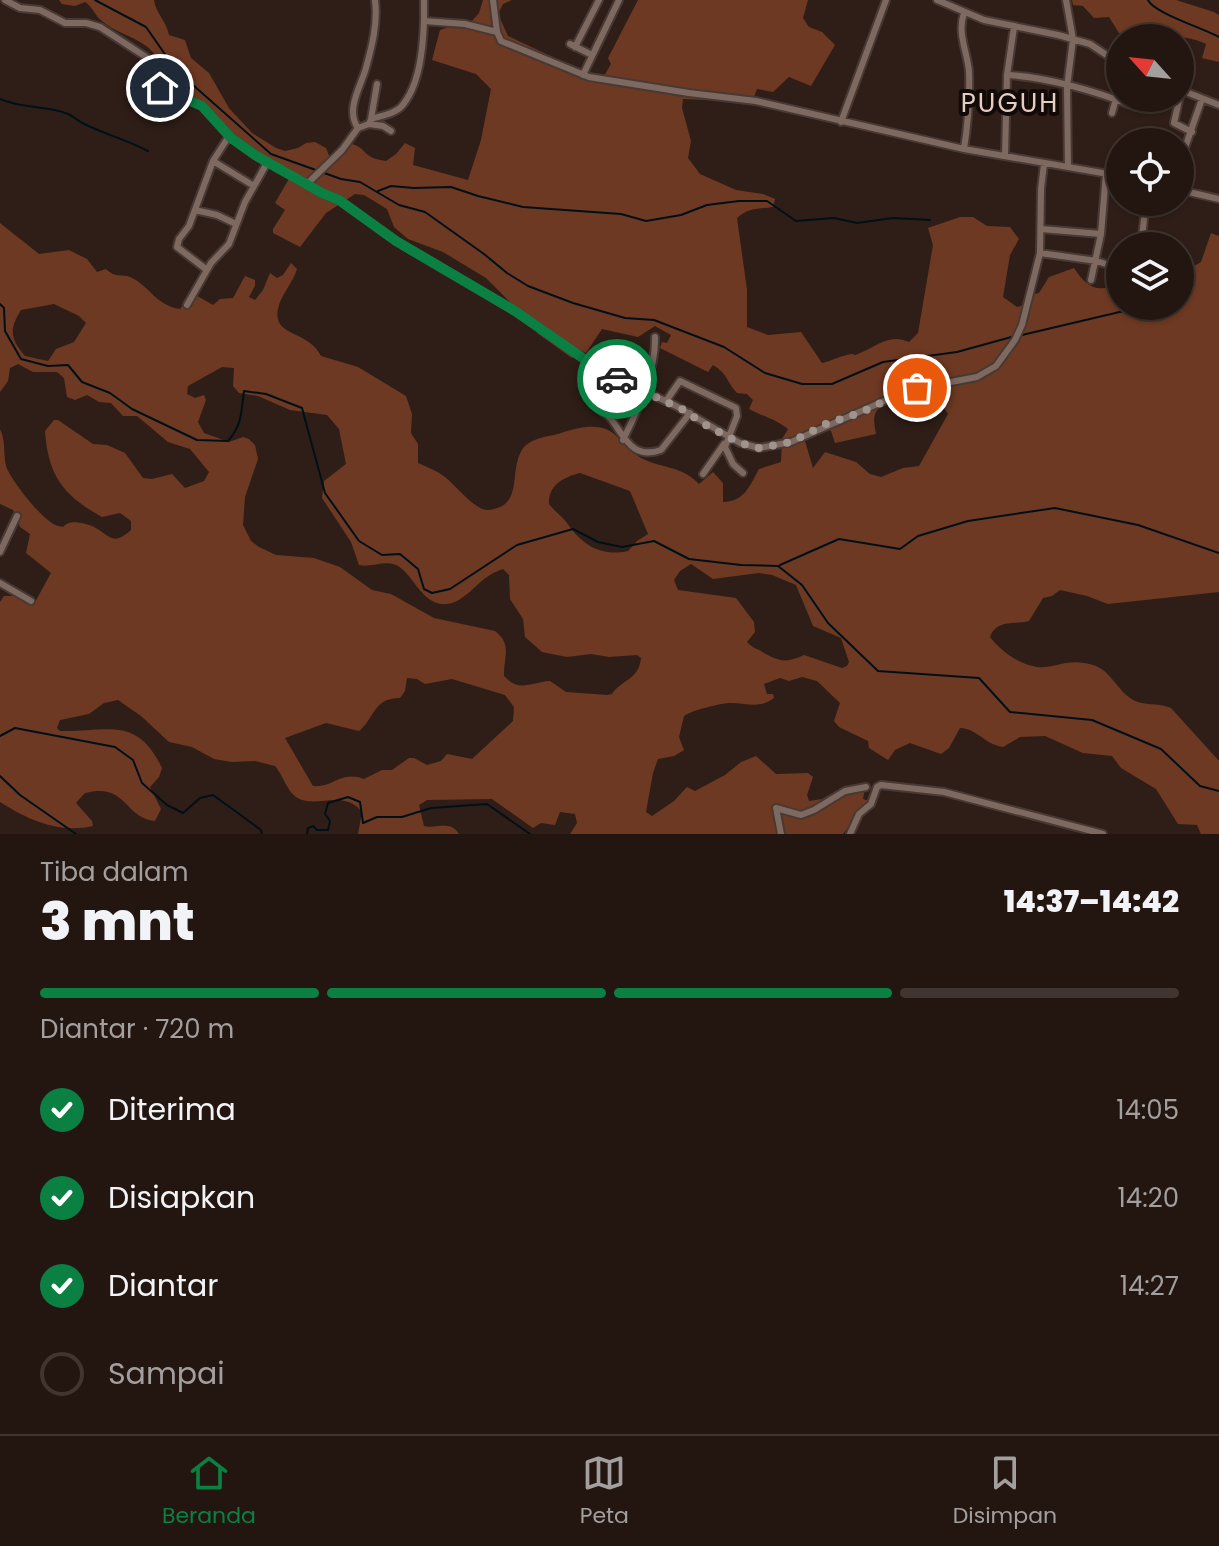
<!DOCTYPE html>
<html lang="id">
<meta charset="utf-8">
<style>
body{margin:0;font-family:Poppins,sans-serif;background:#2b1f1a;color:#f1f3f6;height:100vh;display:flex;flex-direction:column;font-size:30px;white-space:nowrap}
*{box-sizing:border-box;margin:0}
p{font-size:26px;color:#a39f9f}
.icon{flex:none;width:44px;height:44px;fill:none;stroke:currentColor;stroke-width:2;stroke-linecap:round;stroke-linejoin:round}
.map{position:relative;height:834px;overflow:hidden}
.sheet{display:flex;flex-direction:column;background:#231611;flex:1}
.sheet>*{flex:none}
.needle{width:52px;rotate:297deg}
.fabs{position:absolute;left:1106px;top:24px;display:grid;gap:16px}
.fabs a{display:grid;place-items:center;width:88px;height:88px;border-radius:50%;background:#231611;box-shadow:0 2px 6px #0004,0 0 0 2px #403531;font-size:40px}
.pin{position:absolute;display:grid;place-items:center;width:68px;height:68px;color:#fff;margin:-34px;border:4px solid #fff;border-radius:50%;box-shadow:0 2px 8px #0007}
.courier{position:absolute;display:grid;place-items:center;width:80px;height:80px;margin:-40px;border:6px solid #0b8043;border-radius:50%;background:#fff;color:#222;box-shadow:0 2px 10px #0007}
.summary em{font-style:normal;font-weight:800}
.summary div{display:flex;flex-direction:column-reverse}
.summary{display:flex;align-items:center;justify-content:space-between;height:136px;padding:0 40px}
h1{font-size:52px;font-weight:800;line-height:60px}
.bar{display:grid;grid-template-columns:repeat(4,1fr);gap:12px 8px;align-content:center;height:96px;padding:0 40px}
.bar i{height:10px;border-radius:6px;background:#403531}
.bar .current{background:#0b8043}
.bar p{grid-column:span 4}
ol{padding:0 40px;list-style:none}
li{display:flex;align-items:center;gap:24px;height:88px}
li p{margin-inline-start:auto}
li .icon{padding:8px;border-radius:50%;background:#0b8043;color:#fff;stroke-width:4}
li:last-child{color:#a39f9f}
li i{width:44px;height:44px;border:4px solid #403531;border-radius:50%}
.tab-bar{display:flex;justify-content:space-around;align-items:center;height:112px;border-top:2px solid #403531;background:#231611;font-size:22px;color:#a39f9f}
.tab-bar a{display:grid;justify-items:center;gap:4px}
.tab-bar .current{color:#0b8043}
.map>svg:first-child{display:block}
.green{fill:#6e3922;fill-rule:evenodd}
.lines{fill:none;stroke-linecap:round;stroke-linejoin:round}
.stream{stroke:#001019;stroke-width:2}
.minor-casing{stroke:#473934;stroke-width:10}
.minor{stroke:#7e6961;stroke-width:6}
.done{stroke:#a1948e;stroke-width:8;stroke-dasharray:0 14.4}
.route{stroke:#0b8043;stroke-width:10}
.labels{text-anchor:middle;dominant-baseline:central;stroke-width:8;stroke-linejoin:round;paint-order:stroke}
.quarter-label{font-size:26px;letter-spacing:2px;fill:#e5cdc4;stroke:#120a07}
</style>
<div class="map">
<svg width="1219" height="834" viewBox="0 0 1219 834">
<rect width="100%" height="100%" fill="#2f1e17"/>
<path class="green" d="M59 0H154C156 14 166 20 169 35L185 40 191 58 209 73 229 108 252 133 276 148 285 151 298 148 306 143 315 142 326 148 333 165 352 144C368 149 362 158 386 161L396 154 405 143 415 148 413 165 468 180 481 140 491 89 476 74 432 60 440 30 449 27 466 28 479 13 483 0H512L503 4 498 14 508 36 559 60 558 69 600 83 611 64 608 58 638 0H808L803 18 809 27 822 32 835 45 811 86 789 77 773 92 757 89 751 105 729 101 683 99 682 108 691 141 688 158 700 174 736 190 763 194 775 199 773 207C758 209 749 207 737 218L747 290V327L768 335 801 332 822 363C831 361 838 357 847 355 859 352 849 358 860 353 877 346 890 333 909 342L918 333 933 245 928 228 960 217H973L987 226 1010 227 1019 239 1010 255 1003 297 1017 307 1025 305 1027 296 1039 293 1049 277 1074 268C1086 287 1099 295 1120 282V306H1180V261L1182 265 1191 268 1201 262 1211 233 1219 236V592L1108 604 1087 596 1060 590 1052 596 1043 598 1029 621C1014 625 997 619 990 637 1001 651 1018 664 1037 667 1055 669 1068 657 1093 665 1110 670 1116 688 1130 698 1142 707 1157 702 1171 708L1219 761V834H1201L1197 825 1178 824 1156 789 1121 768 1112 756 1083 753 1045 736 1020 737 1003 747C984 744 978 729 960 728L949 748 941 754 910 743 895 750 888 760 869 748 868 741 839 727 834 721 840 703 817 681 802 677 789 681 780 678 764 684 767 694H773L774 698C758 710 746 702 729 703 719 704 692 710 684 716L679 737 684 750 674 756 658 759 653 773 646 812 652 816 674 801 687 787 695 791 725 775 741 762 756 756 776 774 808 773 813 777 807 795 809 801 822 799 839 790 865 788 863 799 869 801 843 834H570L577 823 575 814 560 812 555 825 541 823 533 828 492 799 427 800 419 805 424 826C437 829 450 820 459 834H358L362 812C343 788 315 810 296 797 287 791 283 775 275 766L255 761 232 762 214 759 192 747 169 742 141 716 118 700 104 703 89 714 60 720 57 728 60 731C108 732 137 715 162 768L159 777 150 787 161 809 155 821C124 818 127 782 85 793L76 803 92 821 93 826C58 834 27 819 0 802V602L4 596H16L34 604 51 573 26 553 30 534 20 527 13 510 0 504V429C6 441 3 453 6 466 10 479 44 523 58 526 67 528 61 526 69 523 75 521 88 524 94 527 110 535 112 547 131 530V521L120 513 102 517C64 496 48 476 45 431L54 420H58L93 444 107 445 125 453 143 478 152 479 172 474 185 488 204 481 209 472 190 449 168 442 137 416H123L111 403 99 402 87 395 75 400 67 397 64 378 57 372H33L18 364 10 368 8 381 0 392V223L39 254 69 250 87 259 97 272 106 269C117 279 118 273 130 277 149 285 156 306 180 309L192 293 213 305 220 299 233 298 245 276 255 280V286L249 297 255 300 263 290 270 273 277 278 283 275 291 263 297 269C293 283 281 294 278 309 272 337 309 330 321 356L358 367 406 396 412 414 411 433 418 444V463C427 467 437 471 445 477 455 485 476 511 488 510 526 507 507 468 524 447 535 436 551 437 564 432 576 428 592 424 606 429 618 434 627 449 638 456 658 469 680 464 699 484L713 472 723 483V502C745 501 749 487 759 469L781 462 782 439 788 429C774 418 764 417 749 409L753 400 747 394 737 393C726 381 728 374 713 365L708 372 660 348 662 342 667 343 671 335 655 326 638 337 602 329 586 353 577 349 572 358 537 333 538 321 515 307 486 278 443 252 408 239 394 227 387 209 364 195 355 194 326 213 300 247 273 233V229L285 210 275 203 290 177 269 166 268 158 239 141 219 122 202 113 200 107 177 98 174 88C156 76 164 70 156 56 144 38 118 35 102 21 95 16 93 7 85 2L75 6 62 4ZM54 304 79 316 86 323 74 342 56 349 48 361 25 356C10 339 9 329 21 310ZM222 367 234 368 233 386 239 393 258 396 290 410 327 415 339 429 346 464 324 481 322 498 351 542 359 565C371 568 384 560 396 565 415 573 424 616 457 601 474 592 481 576 503 569L509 575 510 599 523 619 525 637 542 652 567 657 591 654 609 657 637 655 641 658C639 680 622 679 612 694L607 695 566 692 550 681C531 682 519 693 504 676 503 658 513 645 495 631L434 618 391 594 372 590 340 567 314 558 276 555 259 547 251 541 243 525 245 497 258 459 255 445 249 439 243 437 229 442 204 433 198 422 206 400 204 395 195 398 187 394 188 386ZM934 389 940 392 942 405 948 414 919 466 903 468 881 477 870 474 856 462 825 452 813 468 805 441 825 428 831 431 835 443 876 434C875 428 873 420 875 414 881 398 920 391 934 389ZM580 473 630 491 648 534 637 541 628 551C601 557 582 545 567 523 562 516 554 511 549 504 548 485 564 477 580 473ZM691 564 713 579 759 573 772 575 796 585 813 626 841 638 849 662 847 666 842 668 804 655C787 663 780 662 764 653 757 648 752 648 747 642L755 632 754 622 736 598 678 590 674 580 680 571ZM407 678 417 679 425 684 452 679 505 695 514 707 513 721 472 759 447 754 441 761 427 765 414 758H409L392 770H382L364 779C340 770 334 788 313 786L285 738 326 723 359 731C375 718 373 698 400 698L405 691Z
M1072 0H1176L1214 12 1219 15V62L1202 58 1206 44C1182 32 1152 38 1126 38L1119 33 1109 17 1094 18 1083 6 1073 5Z"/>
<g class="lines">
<path class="stream" d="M95 0 146 27 176 70 271 154 341 179 360 182 399 205 425 212 484 254 507 273 528 286 573 303 625 318 654 320 724 347 765 373 802 384H832L883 362 957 352 1015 336
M1148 0C1154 13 1203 28 1219 37
M0 99C22 109 46 105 68 114 73 116 78 121 84 124 105 134 127 140 148 151
M378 191 391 186 414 188 451 187 478 196 523 207 621 214 646 221 681 215 707 205 739 201H767L796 221 834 218 857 223 893 218 930 220
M1180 299H1182
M0 304 4 308 5 331 21 359 48 366 68 365 82 382 110 393 132 409 197 440 228 441C243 424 241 411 244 391L266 394 302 408 325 493 359 541 382 555 400 554 418 569 424 589 432 593 450 589 517 545 573 529 598 542 622 547 654 541 689 559 741 565 778 566 802 585 828 623 878 671 979 678 1010 712 1092 720 1161 749 1200 786 1219 791
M1022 335 1145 306
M780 565 839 539 900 549 918 536 968 521 1055 508 1138 525 1219 553
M0 736 15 728 115 747 133 760 142 783 167 805 183 813 200 798 213 795 261 830 262 834
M0 776 20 795 76 834
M307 834 308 828 313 826 317 830H328L330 821 325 814 328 803 348 797 360 802 363 823 377 817H402L431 808 487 804 530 834"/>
<defs>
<path id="minor" d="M5 0 20 8 40 10 65 23H86L100 27 149 59 155 83 160 88 202 106 229 136 255 155 322 193 339 200 396 241 515 311 600 370 676 406 740 443 759 448 791 442 909 390 977 377 996 366 1015 340 1022 325 1040 253 1041 189 1044 164
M493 0 497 32 501 41 589 77 689 93 756 101 964 149 1120 176
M937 0 984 20 1058 35 1090 44 1120 64
M1066 0 1073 39 1067 87 1068 167
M964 13C957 33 967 51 969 71 970 97 968 123 964 149
M424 21V0
M570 44 592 55
M575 47 599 0
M1187 64 1174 123 1192 132
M583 75 619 0
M1007 75C1048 77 1098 92 1136 107L1143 98
M1181 90 1219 105
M1112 113 1120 84
M371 119 377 84
M841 122 886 0
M369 124 383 126 391 131
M358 128C345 110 361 86 366 68 372 46 378 23 375 0
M1005 156 1007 75 1014 27
M213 161 254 186
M1180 162 1202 99
M307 184 342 150 358 128 369 124 371 119C381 116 394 114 401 107 420 86 423 47 424 21L465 24 497 32
M1180 190 1219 199
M195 210 217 215 236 224
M1041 229 1101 234
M1141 246 1146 202
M1040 253 1097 261 1120 269
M207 270 177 247 179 239 189 226 213 161 229 136
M1091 280 1101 234 1106 173
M187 305 211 263 229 244 245 202 267 163
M600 370C597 377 591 387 591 395 591 409 604 410 611 419 625 437 632 460 661 450L690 413
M666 401 680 381 736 408 737 416 725 447 733 464 743 473
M623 440C638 410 656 370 655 337
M703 474 724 444
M0 552 17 516
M0 583 31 601
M781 834 776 808 801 815 814 810 845 791 866 787
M850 834 859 814 871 804 877 787 881 785 944 792 1103 834"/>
</defs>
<use href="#minor" class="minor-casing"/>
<use href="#minor" class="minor"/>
</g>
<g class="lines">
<path class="done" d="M617 379 684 410 702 423 740 443 759 448 791 442 826 424 862 412 902 393 917 388"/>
<path class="route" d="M160 88 202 106 231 138 255 155 322 193 339 200 396 241 515 311 600 370 617 379"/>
</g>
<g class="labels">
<g class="quarter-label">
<text x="1010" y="103">PUGUH</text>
</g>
</g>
</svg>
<div class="fabs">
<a><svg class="needle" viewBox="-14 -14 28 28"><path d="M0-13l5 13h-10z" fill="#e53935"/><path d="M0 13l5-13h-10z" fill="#a39f9f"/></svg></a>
<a><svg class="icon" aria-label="locate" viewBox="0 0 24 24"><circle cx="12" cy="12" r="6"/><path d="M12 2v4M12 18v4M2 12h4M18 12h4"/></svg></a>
<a><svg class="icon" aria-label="layers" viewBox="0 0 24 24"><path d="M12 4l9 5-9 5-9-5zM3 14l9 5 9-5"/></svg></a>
</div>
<div class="pin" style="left:917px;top:388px;background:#ea580c"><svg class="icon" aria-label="bag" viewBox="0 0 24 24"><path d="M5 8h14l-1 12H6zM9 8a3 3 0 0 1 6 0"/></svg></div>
<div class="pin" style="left:160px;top:88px;background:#1f2937"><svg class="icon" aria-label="home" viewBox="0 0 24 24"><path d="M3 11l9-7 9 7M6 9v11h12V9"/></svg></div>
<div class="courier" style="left:617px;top:379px"><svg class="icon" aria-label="car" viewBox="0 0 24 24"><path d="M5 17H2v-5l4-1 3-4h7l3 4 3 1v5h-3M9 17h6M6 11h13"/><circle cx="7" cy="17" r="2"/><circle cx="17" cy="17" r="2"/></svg></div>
</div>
<section class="sheet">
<div class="summary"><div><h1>3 mnt</h1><p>Tiba dalam</p></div><em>14:37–14:42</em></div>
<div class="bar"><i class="current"></i><i class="current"></i><i class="current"></i><i></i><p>Diantar · 720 m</p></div>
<ol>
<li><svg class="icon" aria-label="check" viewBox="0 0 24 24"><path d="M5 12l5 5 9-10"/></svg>Diterima<p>14:05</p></li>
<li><svg class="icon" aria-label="check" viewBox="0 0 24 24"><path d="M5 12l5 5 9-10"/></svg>Disiapkan<p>14:20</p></li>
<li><svg class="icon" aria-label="check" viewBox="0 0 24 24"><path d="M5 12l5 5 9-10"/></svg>Diantar<p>14:27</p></li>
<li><i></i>Sampai</li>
</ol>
</section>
<nav class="tab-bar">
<a class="current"><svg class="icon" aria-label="home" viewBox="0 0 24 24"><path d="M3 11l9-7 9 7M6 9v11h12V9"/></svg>Beranda</a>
<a><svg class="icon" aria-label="map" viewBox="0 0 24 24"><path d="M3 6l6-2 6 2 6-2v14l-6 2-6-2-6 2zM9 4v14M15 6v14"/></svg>Peta</a>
<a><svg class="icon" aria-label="saved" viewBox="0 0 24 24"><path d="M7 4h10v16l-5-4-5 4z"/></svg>Disimpan</a>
</nav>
